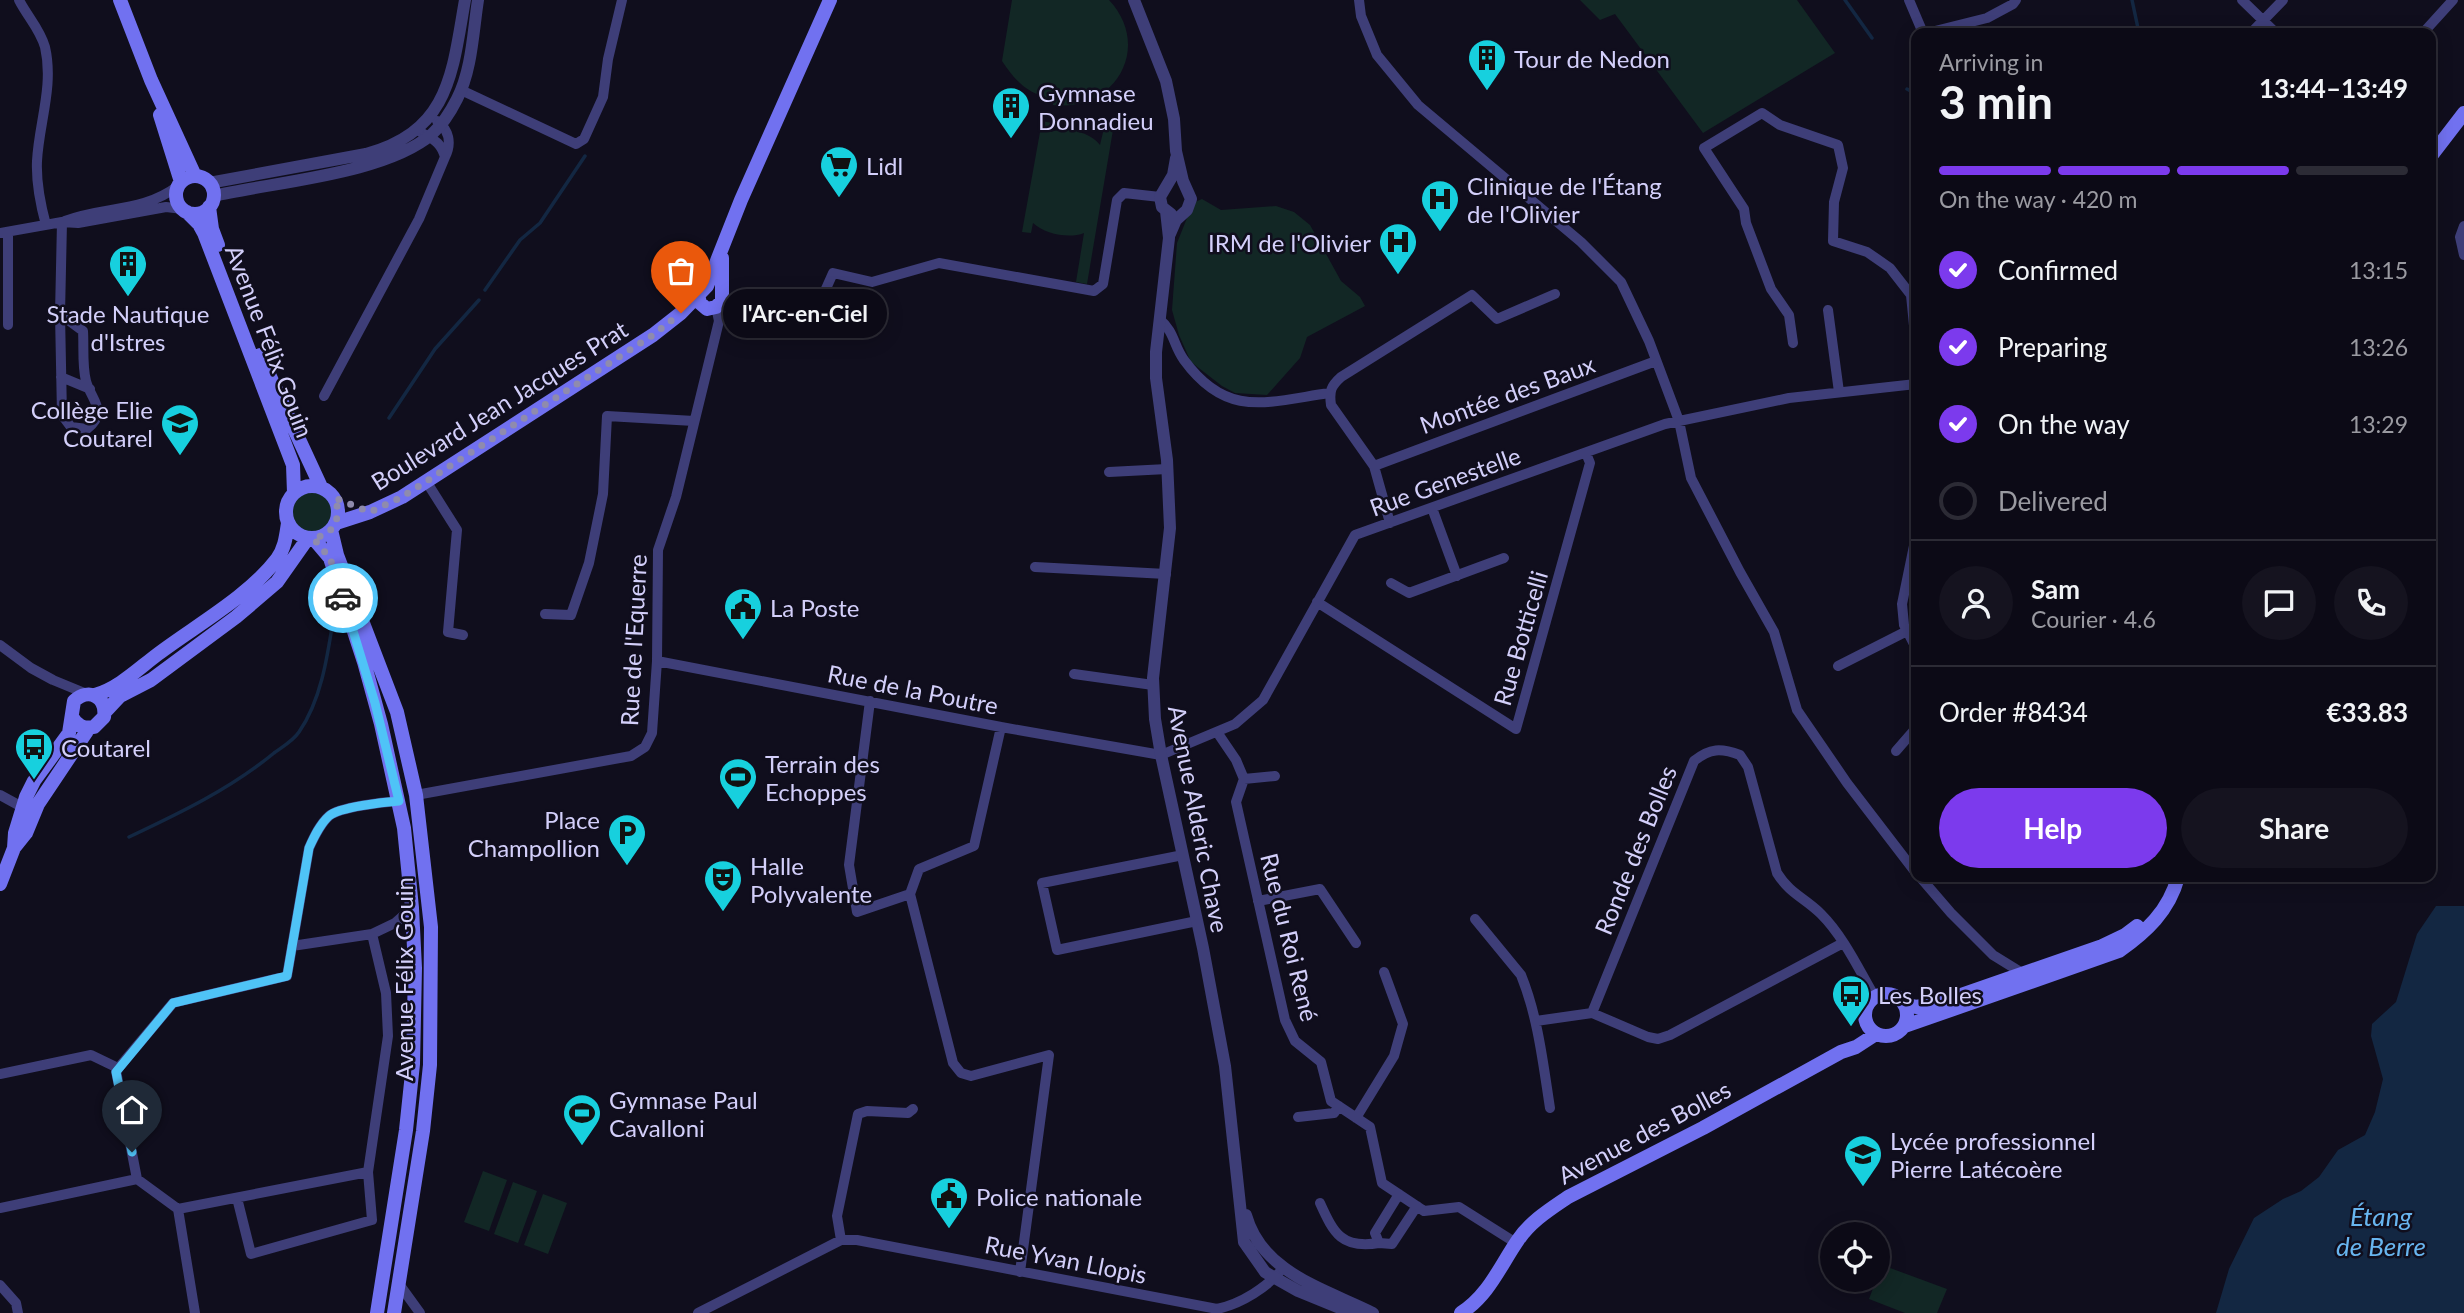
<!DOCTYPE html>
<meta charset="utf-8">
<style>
body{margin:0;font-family:Lato,sans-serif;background:#15131f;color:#f1f3f6;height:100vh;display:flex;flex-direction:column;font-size:26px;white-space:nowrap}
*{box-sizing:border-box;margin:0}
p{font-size:23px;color:#9a9aa1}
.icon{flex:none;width:38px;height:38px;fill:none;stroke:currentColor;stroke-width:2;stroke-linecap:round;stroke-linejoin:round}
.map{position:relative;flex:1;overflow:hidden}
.drawer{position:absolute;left:1911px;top:28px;width:525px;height:854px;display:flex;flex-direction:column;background:#0c0a16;border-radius:14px;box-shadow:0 4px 18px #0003,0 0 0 2px #2c2b35}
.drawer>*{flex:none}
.fabs{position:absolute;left:1820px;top:1222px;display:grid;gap:14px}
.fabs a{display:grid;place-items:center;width:70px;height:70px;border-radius:50%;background:#0c0a16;box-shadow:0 4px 18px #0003,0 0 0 2px #2c2b35;font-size:35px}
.pin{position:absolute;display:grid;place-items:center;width:60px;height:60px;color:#fff;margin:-72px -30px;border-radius:50% 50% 50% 0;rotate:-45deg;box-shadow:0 0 7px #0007}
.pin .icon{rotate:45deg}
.courier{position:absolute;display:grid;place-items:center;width:70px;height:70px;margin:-35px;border:5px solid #4fc3f7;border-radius:50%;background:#fff;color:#222;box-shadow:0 2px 9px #0007}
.bubble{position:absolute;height:49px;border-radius:24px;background:#0c0a16;box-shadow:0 4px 18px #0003,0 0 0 2px #2c2b35;font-size:23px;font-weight:700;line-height:49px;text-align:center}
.headline em{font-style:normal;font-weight:700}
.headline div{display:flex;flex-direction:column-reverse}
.headline{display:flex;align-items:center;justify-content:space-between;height:119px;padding:0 28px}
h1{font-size:46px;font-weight:700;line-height:52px}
.bar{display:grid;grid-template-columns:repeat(4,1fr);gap:10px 7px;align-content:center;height:84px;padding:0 28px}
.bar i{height:9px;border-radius:5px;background:#2c2b35}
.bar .active{background:#7c3aed}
.bar p{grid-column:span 4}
.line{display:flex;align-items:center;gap:18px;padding:0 28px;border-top:2px solid #2c2b35}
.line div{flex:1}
.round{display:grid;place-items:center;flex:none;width:74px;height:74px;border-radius:37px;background:#15131f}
ol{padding:0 28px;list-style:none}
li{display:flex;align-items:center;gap:21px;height:77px}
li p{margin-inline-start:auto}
li .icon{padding:7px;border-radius:50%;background:#7c3aed;color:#fff;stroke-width:4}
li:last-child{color:#9a9aa1}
li i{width:38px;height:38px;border:4px solid #2c2b35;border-radius:50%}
.action{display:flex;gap:14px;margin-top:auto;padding:14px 28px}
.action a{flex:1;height:80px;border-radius:42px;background:#7c3aed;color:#fff;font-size:28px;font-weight:700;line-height:80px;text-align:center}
.action a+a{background:#15131f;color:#f1f3f6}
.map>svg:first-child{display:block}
.green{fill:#122725}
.water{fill:#132742}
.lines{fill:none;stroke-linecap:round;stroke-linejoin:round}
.stream{stroke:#132742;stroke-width:3.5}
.minor{stroke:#3e3e78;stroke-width:10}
.tertiary{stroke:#3e3e78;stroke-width:12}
.secondary{stroke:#7171f0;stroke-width:14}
.done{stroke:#8f8bad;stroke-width:7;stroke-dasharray:0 12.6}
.route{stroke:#4fc3f7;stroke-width:9}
.labels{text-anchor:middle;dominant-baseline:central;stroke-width:5;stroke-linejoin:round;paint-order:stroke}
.poi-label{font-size:24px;fill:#d3cffa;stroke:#100e1d;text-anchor:start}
.street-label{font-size:24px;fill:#d3cffa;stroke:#100e1d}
.water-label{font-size:26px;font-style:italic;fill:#68b5ef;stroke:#100e1d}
</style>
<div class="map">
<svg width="2464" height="1313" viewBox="0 0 2464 1313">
<rect width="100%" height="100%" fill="#100e1d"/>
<path class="green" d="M1012 0H1109C1153 47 1115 112 1053 105V99C1028 94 1016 82 1002 61Z
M1580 0H1797L1835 53 1703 133 1615 14 1600 20Z
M1042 121 1052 123 1051 132C1067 127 1090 132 1100 145L1104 128 1113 130 1087 284 1076 282 1084 233C1069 239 1045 234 1033 223L1031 233 1022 232Z
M1202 199 1221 210 1276 206 1294 212 1310 225 1341 281 1360 297 1365 306 1307 337 1300 358 1267 395 1235 393 1222 386 1191 362 1179 335 1172 310 1177 243 1193 203Z
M292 512a20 20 0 1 1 40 0a20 20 0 1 1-40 0Z
M483 1171 507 1180 489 1231 464 1222Z
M513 1182 537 1191 518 1243 494 1234Z
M543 1194 567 1203 548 1254 524 1245Z
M1882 1265 1947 1289 1937 1313H1905L1869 1299Z"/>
<path class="water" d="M2436 906H2464V1313H2216L2229 1269 2254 1218 2283 1199 2301 1191 2319 1177 2338 1150 2365 1135 2375 1112 2383 1079 2371 1036 2372 1024 2396 1002 2417 934Z"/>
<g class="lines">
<path class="stream" d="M1845 0 1872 38
M2132 0 2139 33
M1907 89 1916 94
M485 290 520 240 540 223 585 156
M389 418 435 349 479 300
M129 837C180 813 230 789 274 753 282 747 293 741 299 732 322 699 328 653 334 614"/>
<path class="minor" d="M19 0C27 16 40 29 45 47 54 86 39 123 37 161 36 183 40 203 46 225
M1359 0 1361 16 1377 55 1418 105 1581 242 1621 282 1649 341 1679 421 1691 478 1740 572 1774 632 1797 710 1847 783 1916 873
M1909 0 1923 33
M2242 0 2276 33
M1927 33 1987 18 2013 4 2016 0
M2251 33 2283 0
M2423 33 2453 0
M461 90 576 144 584 139 603 97 608 59 622 0
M416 129C430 139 440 139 445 157 452 143 449 130 437 121
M65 221C104 206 142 213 178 186
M2464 226 2460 237 2464 255
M8 232V325
M0 233 62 222 78 223 166 207 183 209
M722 301 808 329 833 273 872 282 939 263 1094 291 1103 284 1117 200 1124 193 1160 197
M1828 310 1839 392
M60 314 83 331C84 346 82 366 86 381 91 400 109 411 87 429L71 427 62 415 60 314 62 222
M1159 319C1175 332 1173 345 1184 360 1227 419 1267 402 1329 393
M1793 343 1789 315 1771 289 1746 223 1744 209 1704 148 1762 113 1780 125 1838 145 1843 168 1834 202 1833 241 1867 252 1890 268 1911 295 1916 346
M61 377 90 389
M324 396 419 219 445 157
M1374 466 1656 361
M1109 472 1167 469
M426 481 457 530 448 632 463 635
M1432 508 1457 576
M1390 523 1374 466 1331 405C1329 391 1331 386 1341 377L1472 295 1497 319 1555 294
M1916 536 1902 604 1904 625 1916 648
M1035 567 1166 574
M1391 583 1409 593 1504 558
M1317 602 1516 729 1590 463 1586 453
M545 614 571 615 589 563 603 494 607 416 694 421
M0 645 31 668 53 680 87 694
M657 661 1001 727 1161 755 1235 724 1263 700 1355 535 1665 424 1789 398 1916 384
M1838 666 1907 631
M1074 674 1153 685
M870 701 849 865 857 912 910 894
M1001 727 974 846 919 869 910 894 953 1063 961 1073 971 1076 1049 1055 1020 1272
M1217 732 1236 760 1244 779 1236 802 1285 1020 1295 1041 1321 1062 1331 1101 1370 1127 1382 1183 1424 1211 1459 1207 1516 1243
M1896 751 1916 728
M1244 779 1275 776
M0 795 22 807
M416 795 631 756 645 747 652 733 657 661 658 550 676 497 719 321 716 307
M1183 855 1042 883 1057 950 1197 921
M1920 877 1951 913 1993 955 2027 976
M1258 901 1320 889 1356 943
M1475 919 1521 975C1538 1017 1543 1063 1550 1108
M372 934 395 923 412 908
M1592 1013 1694 761C1710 748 1721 748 1740 755L1748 767 1777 873C1790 894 1805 898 1821 914 1844 937 1859 970 1875 997
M1536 1021 1592 1013 1648 1037 1658 1039 1670 1035 1843 943
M0 1074 91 1055 118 1068
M1298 1117 1334 1113 1339 1106
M1356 1118 1394 1056 1403 1024 1384 972
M368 1172 178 1209 137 1179 116 1071 173 1003 287 976 309 848C314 837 320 824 329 816 339 807 385 802 399 801
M1399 1194 1375 1233 1379 1243 1392 1244 1417 1206
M237 1198 251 1254 372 1220 368 1172 388 1036 386 993 372 934 292 946
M1320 1203C1334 1234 1342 1249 1379 1243
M0 1208 137 1179
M178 1209 195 1313
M841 1240 837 1216 858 1114 867 1111 908 1113 913 1109
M399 1284 420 1313
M0 1285 16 1303 18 1313
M698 1313 841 1240H857L1217 1309C1241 1304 1268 1287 1283 1268"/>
<path class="tertiary" d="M1134 0 1166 81 1174 119 1176 151 1183 181 1191 199 1187 210 1176 220 1170 234
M209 183 366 154C450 131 452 73 465 0
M213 196C274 182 386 174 432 134 442 125 451 111 457 99 472 70 473 32 478 0
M1166 211 1169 238 1156 352V378L1167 460 1170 528 1153 678 1155 719 1161 755 1203 948 1225 1066 1244 1242 1265 1272 1275 1278 1298 1291 1352 1313
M1171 214 1162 207 1160 197 1173 175 1176 158
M1246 1215C1262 1273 1325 1289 1373 1313"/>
<path class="secondary" d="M120 0 151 80 195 176
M160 115 181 182
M2431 156 2464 113
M176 195a19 19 0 1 1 38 0a19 19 0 1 1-38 0Z
M209 207 212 229 218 245
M187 212 199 224 204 233 293 465 294 493
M698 295 700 303 707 309 716 307 722 301V258
M260 355 321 487
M286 512a26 26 0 1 1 52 0a26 26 0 1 1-52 0Z
M336 523 370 512 402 497 653 335 681 313 707 286 741 200 830 0
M331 530 337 555 397 712 416 795 431 927 430 1065 423 1131 394 1313
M313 538 330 558 364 662 381 724 404 828 412 908 415 968 413 1064 406 1130 377 1313
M95 695C119 688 138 669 158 654 195 626 249 596 277 559 285 548 286 536 288 523
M105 712 120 696 151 680 236 617 277 582 308 538
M14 848 26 833 38 804 89 728
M0 884 14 848 15 833 26 797 34 781 69 733 74 701C89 687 107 697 104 717L94 727C84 729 77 726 72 717
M1865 1015a21 21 0 1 1 42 0a21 21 0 1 1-42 0Z
M1905 1005 1917 1007 1955 997 2102 946 2125 935 2137 926
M1905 1026 2119 951C2146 932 2169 911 2178 877
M1461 1313C1489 1295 1500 1266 1518 1240 1531 1221 1549 1210 1568 1197L1703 1128 1841 1052 1856 1047 1876 1034"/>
</g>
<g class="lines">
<path class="done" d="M343 598 330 558 313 538C334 535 342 518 335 498L370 512 402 497 653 335 681 313"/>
<path class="route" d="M132 1152 116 1072 173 1003 287 976 309 848C314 837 320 824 329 816 339 807 385 802 399 801L375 703 343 598"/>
</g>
<defs>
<symbol id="building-pin" viewBox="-11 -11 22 30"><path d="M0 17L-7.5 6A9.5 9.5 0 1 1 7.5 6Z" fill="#17d0de" stroke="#100e1d"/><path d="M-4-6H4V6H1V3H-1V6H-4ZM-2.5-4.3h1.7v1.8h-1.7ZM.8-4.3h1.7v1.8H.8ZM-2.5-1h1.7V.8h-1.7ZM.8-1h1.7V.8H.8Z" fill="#111"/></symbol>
<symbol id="supermarket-pin" viewBox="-11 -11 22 30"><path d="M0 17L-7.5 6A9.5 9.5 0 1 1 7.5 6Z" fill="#17d0de" stroke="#100e1d"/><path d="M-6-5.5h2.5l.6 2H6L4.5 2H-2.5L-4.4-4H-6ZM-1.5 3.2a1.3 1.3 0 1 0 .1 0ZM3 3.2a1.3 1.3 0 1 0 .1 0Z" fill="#111"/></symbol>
<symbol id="hospital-pin" viewBox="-11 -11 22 30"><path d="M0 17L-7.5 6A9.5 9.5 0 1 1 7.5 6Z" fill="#17d0de" stroke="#100e1d"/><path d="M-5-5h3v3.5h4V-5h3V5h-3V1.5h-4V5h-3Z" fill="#111"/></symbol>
<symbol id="school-pin" viewBox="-11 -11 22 30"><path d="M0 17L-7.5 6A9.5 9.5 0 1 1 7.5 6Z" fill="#17d0de" stroke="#100e1d"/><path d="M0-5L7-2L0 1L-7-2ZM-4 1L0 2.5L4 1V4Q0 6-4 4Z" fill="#111"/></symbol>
<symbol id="civic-pin" viewBox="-11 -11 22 30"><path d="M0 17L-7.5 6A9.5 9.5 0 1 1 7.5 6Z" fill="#17d0de" stroke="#100e1d"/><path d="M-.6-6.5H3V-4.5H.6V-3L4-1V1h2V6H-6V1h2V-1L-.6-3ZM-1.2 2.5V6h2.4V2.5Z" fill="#111"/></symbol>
<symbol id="bus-pin" viewBox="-11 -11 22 30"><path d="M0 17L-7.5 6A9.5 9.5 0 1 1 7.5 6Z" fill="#17d0de" stroke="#100e1d"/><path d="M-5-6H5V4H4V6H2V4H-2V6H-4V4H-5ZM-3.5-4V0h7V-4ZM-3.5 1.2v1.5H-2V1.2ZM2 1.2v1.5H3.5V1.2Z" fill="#111"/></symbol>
<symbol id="stadium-pin" viewBox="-11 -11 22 30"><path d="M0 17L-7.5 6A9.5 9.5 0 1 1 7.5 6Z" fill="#17d0de" stroke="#100e1d"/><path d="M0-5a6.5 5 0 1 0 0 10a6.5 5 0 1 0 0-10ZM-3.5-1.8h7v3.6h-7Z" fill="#111"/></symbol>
<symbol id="parking-pin" viewBox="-11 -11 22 30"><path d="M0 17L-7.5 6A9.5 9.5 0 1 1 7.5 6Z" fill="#17d0de" stroke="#100e1d"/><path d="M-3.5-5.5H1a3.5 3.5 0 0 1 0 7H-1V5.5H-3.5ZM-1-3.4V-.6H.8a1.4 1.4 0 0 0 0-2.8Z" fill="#111"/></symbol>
<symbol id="theatre-pin" viewBox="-11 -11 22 30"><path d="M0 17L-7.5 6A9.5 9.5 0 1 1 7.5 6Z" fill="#17d0de" stroke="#100e1d"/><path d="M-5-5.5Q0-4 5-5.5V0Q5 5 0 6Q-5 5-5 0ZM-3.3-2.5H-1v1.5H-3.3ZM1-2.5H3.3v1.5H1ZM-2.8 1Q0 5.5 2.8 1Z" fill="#111"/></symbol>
</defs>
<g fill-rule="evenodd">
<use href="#building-pin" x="1465" y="36" width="44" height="60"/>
<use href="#building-pin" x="989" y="84" width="44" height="60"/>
<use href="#supermarket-pin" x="817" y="143" width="44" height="60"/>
<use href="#hospital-pin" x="1418" y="177" width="44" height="60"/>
<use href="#hospital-pin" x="1376" y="220" width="44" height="60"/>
<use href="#building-pin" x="106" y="242" width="44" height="60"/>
<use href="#school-pin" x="158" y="401" width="44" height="60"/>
<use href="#civic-pin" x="721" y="585" width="44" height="60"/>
<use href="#bus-pin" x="12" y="725" width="44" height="60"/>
<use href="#stadium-pin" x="716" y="755" width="44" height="60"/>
<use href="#parking-pin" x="605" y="811" width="44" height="60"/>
<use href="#theatre-pin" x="701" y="857" width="44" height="60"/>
<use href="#bus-pin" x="1829" y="972" width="44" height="60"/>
<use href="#stadium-pin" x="560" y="1091" width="44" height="60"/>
<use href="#school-pin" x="1841" y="1132" width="44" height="60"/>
<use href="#civic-pin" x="927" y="1174" width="44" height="60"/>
</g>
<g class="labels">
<g class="poi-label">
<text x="1514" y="58">Tour de Nedon</text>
<text x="1038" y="92">Gymnase<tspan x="1038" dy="28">Donnadieu</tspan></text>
<text x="866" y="165">Lidl</text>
<text x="1467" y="185">Clinique de l'Étang<tspan x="1467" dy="28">de l'Olivier</tspan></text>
<text x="1371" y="242" text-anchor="end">IRM de l'Olivier</text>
<text x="128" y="313" text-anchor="middle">Stade Nautique<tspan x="128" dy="28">d'Istres</tspan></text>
<text x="153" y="409" text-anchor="end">Collège Elie<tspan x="153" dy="28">Coutarel</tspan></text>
<text x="770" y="607">La Poste</text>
<text x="61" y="747">Coutarel</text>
<text x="765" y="763">Terrain des<tspan x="765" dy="28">Echoppes</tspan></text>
<text x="600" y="819" text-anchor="end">Place<tspan x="600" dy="28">Champollion</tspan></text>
<text x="750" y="865">Halle<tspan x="750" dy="28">Polyvalente</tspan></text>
<text x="1878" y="994">Les Bolles</text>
<text x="609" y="1099">Gymnase Paul<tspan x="609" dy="28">Cavalloni</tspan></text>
<text x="1890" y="1140">Lycée professionnel<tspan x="1890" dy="28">Pierre Latécoère</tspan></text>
<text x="976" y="1196">Police nationale</text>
</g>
<g class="street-label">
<text transform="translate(270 341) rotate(69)">Avenue Félix Gouin</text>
<text transform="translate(1507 394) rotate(-20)">Montée des Baux</text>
<text transform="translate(499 405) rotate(-32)">Boulevard Jean Jacques Prat</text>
<text transform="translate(1445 481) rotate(-20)">Rue Genestelle</text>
<text transform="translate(1520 638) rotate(-74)">Rue Botticelli</text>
<text transform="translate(633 640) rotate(-87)">Rue de l'Equerre</text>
<text transform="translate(913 689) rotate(11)">Rue de la Poutre</text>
<text transform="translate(1199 819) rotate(79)">Avenue Alderic Chave</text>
<text transform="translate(1635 850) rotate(-68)">Ronde des Bolles</text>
<text transform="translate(1290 937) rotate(76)">Rue du Roi René</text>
<text transform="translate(403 979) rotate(-90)">Avenue Félix Gouin</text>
<text transform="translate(1644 1132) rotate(-28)">Avenue des Bolles</text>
<text transform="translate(1066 1259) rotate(11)">Rue Yvan Llopis</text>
</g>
<g class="water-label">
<text x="2381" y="1216">Étang<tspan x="2381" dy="30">de Berre</tspan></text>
</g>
</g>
</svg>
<div class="fabs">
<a><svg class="icon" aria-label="locate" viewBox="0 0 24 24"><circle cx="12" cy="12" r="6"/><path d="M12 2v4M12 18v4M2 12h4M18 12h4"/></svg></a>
</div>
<div class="pin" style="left:681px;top:313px;background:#ea580c"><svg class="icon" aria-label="bag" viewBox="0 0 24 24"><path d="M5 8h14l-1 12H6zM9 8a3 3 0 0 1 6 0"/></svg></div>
<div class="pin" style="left:132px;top:1152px;background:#1f2937"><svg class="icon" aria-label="home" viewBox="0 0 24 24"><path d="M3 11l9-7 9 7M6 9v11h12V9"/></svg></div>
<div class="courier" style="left:343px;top:598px"><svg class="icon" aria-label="car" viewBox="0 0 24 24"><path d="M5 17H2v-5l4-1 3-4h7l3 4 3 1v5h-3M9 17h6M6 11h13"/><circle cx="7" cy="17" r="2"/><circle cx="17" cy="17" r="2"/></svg></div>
<div class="bubble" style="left:723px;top:289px;width:164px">l'Arc-en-Ciel</div>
<section class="drawer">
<div class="headline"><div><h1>3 min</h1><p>Arriving in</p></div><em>13:44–13:49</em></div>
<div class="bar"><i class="active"></i><i class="active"></i><i class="active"></i><i></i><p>On the way · 420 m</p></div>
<ol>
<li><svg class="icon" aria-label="check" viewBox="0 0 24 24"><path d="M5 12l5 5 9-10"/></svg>Confirmed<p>13:15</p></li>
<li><svg class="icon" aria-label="check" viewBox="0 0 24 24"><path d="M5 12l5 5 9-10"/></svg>Preparing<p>13:26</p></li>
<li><svg class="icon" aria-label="check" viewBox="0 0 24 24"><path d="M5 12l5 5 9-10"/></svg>On the way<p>13:29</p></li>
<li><i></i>Delivered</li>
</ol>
<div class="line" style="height:126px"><a class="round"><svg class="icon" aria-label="person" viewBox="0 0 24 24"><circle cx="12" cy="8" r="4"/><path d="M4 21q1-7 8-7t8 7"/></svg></a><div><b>Sam</b><p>Courier · 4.6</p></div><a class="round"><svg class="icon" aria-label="chat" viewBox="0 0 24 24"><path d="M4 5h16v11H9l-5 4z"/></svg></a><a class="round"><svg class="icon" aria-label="phone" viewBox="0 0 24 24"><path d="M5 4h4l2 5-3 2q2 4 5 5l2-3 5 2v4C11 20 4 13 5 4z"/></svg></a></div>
<div class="line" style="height:91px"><div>Order #8434</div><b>€33.83</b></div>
<div class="action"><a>Help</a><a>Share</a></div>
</section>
</div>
